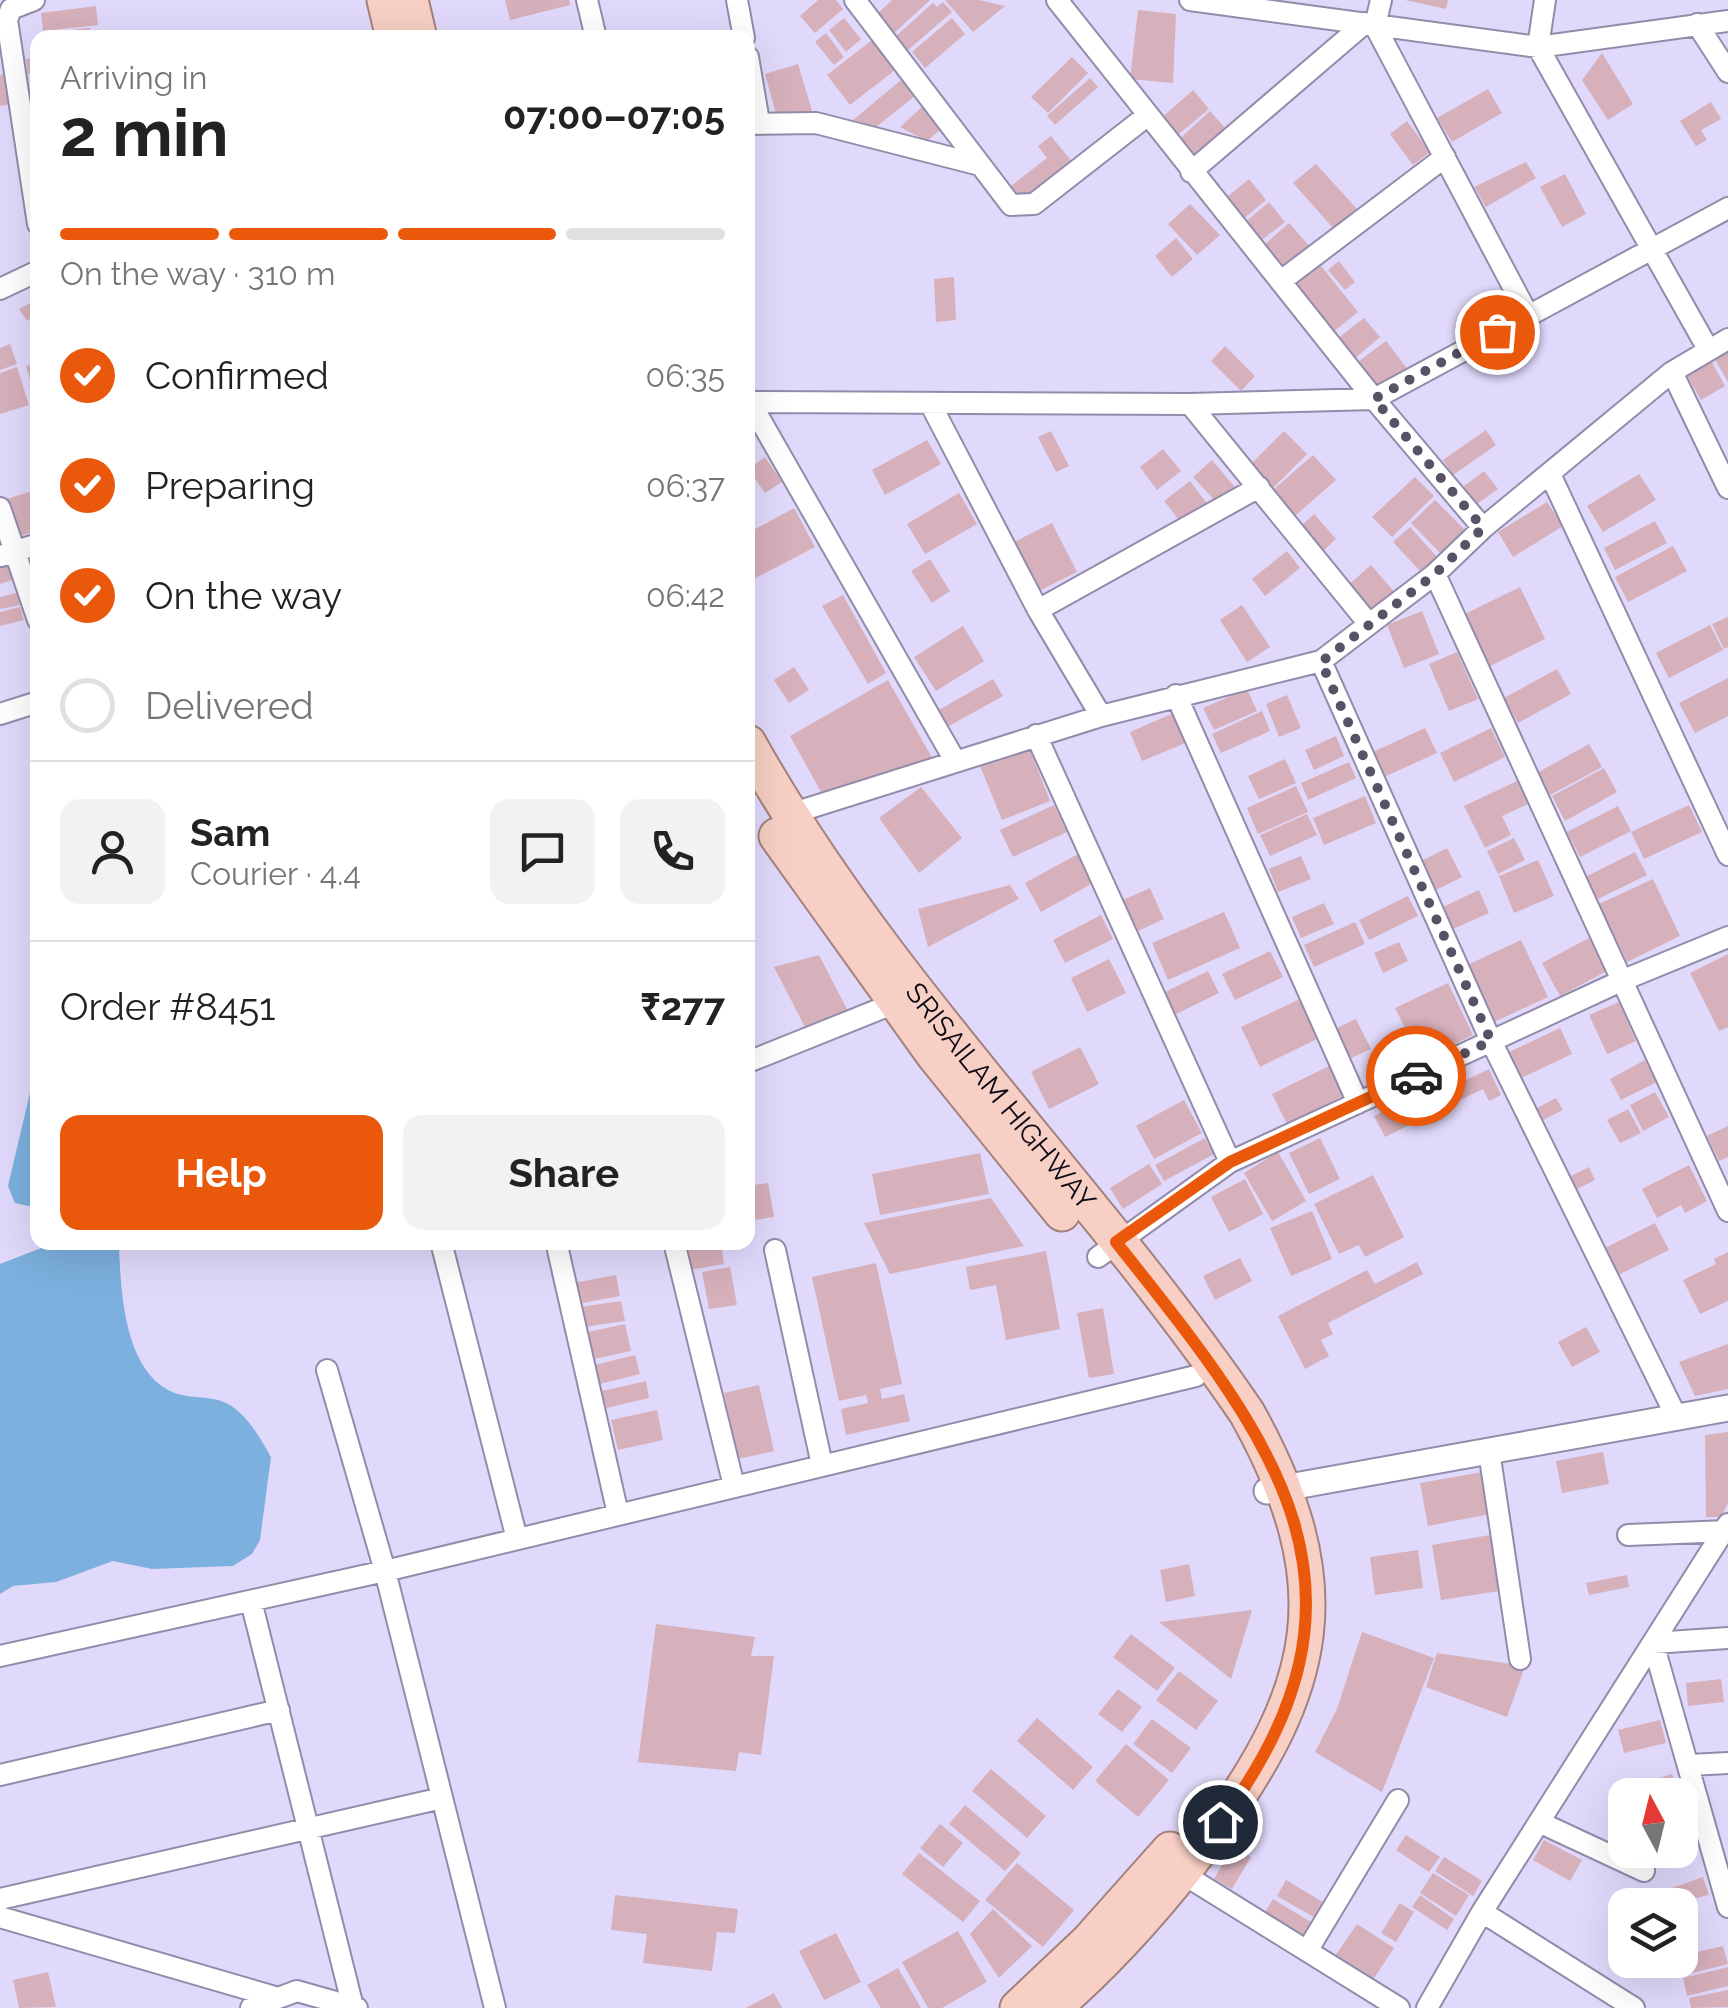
<!DOCTYPE html>
<meta charset="utf-8">
<style>
body{margin:0;font-family:Raleway,sans-serif;background:#f2f2f2;color:#222;height:100vh;display:flex;flex-direction:column;font-size:38px;white-space:nowrap}
*{box-sizing:border-box;margin:0}
p{font-size:32px;color:#767676}
.icon{flex:none;width:55px;height:55px;fill:none;stroke:currentColor;stroke-width:2;stroke-linecap:round;stroke-linejoin:round}
.map{position:relative;flex:1;overflow:hidden}
.sheet{position:absolute;left:30px;top:30px;width:725px;height:1220px;display:flex;flex-direction:column;background:#fff;border-radius:20px;box-shadow:0 10px 40px #0002}
.sheet>*{flex:none}
.needle{width:65px;rotate:353deg}
.controls{position:absolute;left:1608px;top:1778px;display:grid;gap:20px}
.controls a{display:grid;place-items:center;width:90px;height:90px;border-radius:20px;background:#fff;box-shadow:0 10px 40px #0002;font-size:50px}
.pin{position:absolute;display:grid;place-items:center;width:85px;height:85px;color:#fff;margin:-42px;border:5px solid #fff;border-radius:50%;box-shadow:0 2px 10px #0007}
.courier{position:absolute;display:grid;place-items:center;width:100px;height:100px;margin:-50px;border:8px solid #ea580c;border-radius:50%;background:#fff;color:#222;box-shadow:0 2px 12px #0007}
.overview em{font-style:normal;font-weight:700}
.overview div{display:flex;flex-direction:column-reverse}
.overview{display:flex;align-items:center;justify-content:space-between;height:170px;padding:0 30px}
h1{font-size:65px;font-weight:700;line-height:75px}
.bar{display:grid;grid-template-columns:repeat(4,1fr);gap:15px 10px;align-content:center;height:120px;padding:0 30px}
.bar i{height:12px;border-radius:8px;background:#e0e0e0}
.bar .active{background:#ea580c}
.bar p{grid-column:span 4}
.line{display:flex;align-items:center;gap:25px;padding:0 30px;border-top:2px solid #e0e0e0}
.line div{flex:1}
.round{display:grid;place-items:center;flex:none;width:105px;height:105px;border-radius:20px;background:#f2f2f2}
ol{padding:0 30px;list-style:none}
li{display:flex;align-items:center;gap:30px;height:110px}
li p{margin-inline-start:auto}
li .icon{padding:10px;border-radius:50%;background:#ea580c;color:#fff;stroke-width:4}
li:last-child{color:#767676}
li i{width:55px;height:55px;border:5px solid #e0e0e0;border-radius:50%}
.action{display:flex;gap:20px;margin-top:auto;padding:20px 30px}
.action a{flex:1;height:115px;border-radius:20px;background:#ea580c;color:#fff;font-size:40px;font-weight:700;line-height:115px;text-align:center}
.action a+a{background:#f2f2f2;color:#222}
.map>svg:first-child{display:block}
.water{fill:#7cb0de}
.building{fill:#d6b0bb}
.lines{fill:none;stroke-linecap:round;stroke-linejoin:round}
.minor-casing{stroke:#938baa;stroke-width:24}
.tertiary-casing{stroke:#938baa;stroke-width:29}
.trunk-casing{stroke:#a3827d;stroke-width:39}
.minor{stroke:#fff;stroke-width:20}
.tertiary{stroke:#fff;stroke-width:25}
.trunk{stroke:#f7cfc4;stroke-width:35}
.done{stroke:#575265;stroke-width:10;stroke-dasharray:0 18}
.route{stroke:#ea580c;stroke-width:12}
.labels{text-anchor:middle;dominant-baseline:central;stroke-width:10;stroke-linejoin:round;paint-order:stroke}
.street-label{font-size:28px;fill:#0c0914;stroke:#fff}
</style>
<div class="map">
<svg width="1728" height="2008" viewBox="0 0 1728 2008">
<rect width="100%" height="100%" fill="#e1d9fb"/>
<path class="water" d="M37 1063 38 1207 37 1208 15 1203 8 1186Z
M54 1243H111L119 1248C121 1291 124 1366 168 1390 182 1398 198 1396 213 1399 241 1403 258 1434 271 1457L260 1540 252 1554 233 1566 152 1569 113 1561 56 1582 13 1586 0 1594V1264Z"/>
<path class="building" d="M505 0H569L570 5 510 20Z
M818 0H836L843 9 815 33 800 16Z
M892 0H930L893 34 876 15Z
M945 0H979L1005 6 973 32Z
M1405 0H1448L1446 9Z
M943 2 952 12 908 50 896 36 933 3 937 7Z
M96 6 98 25 43 31 41 13Z
M1138 10 1176 14 1173 83 1130 79Z
M844 18 861 39 846 52 829 30Z
M952 18 965 34 925 68 912 52Z
M90 28 91 38H62V31Z
M826 33 844 57 834 65 815 42Z
M872 40 895 70 850 105 827 75Z
M1602 53 1633 104 1608 120 1582 80Z
M1072 57 1088 73 1048 113 1031 97Z
M38 58V73L28 74 26 59Z
M798 64 813 114 776 113 765 74Z
M9 73 15 103 0 106V75Z
M1090 78 1098 87 1055 125 1047 116Z
M901 80 915 96 876 127 853 120Z
M1488 89 1502 113 1452 142 1437 118Z
M1193 90 1209 109 1174 138 1159 120Z
M1711 102 1721 119 1701 130 1707 140 1696 146 1680 121Z
M922 107 941 129 927 141 900 127Z
M1210 111 1226 129 1193 159 1177 141Z
M1407 121 1430 152 1413 165 1390 134Z
M1051 136 1073 163 1024 202 1011 186 1047 158 1038 146Z
M1526 162 1536 178 1486 207 1474 187Z
M1316 164 1357 209 1334 229 1293 183Z
M1565 174 1586 214 1562 227 1540 187Z
M1249 179 1266 200 1243 219 1226 198Z
M1269 202 1285 222 1258 243 1243 224Z
M1190 204 1220 235 1197 255 1168 224Z
M1289 223 1312 249 1286 272 1263 246Z
M1176 238 1193 259 1172 277 1155 256Z
M1339 261 1355 282 1345 290 1328 270Z
M1321 266 1358 312 1332 333 1293 285Z
M954 277 956 320 936 322 934 279Z
M1502 295 1513 312 1465 343 1454 326Z
M38 299V314L27 321 19 309Z
M1364 318 1380 337 1354 359 1337 339Z
M1386 341 1408 370 1380 390 1359 361Z
M10 344 17 364 0 370V348Z
M1225 346 1255 376 1241 391 1211 361Z
M1728 347V382L1713 356Z
M1708 355 1725 386 1701 400 1683 369Z
M38 363V385L32 387 26 366Z
M17 367 29 405 0 414V373Z
M1486 430 1496 445 1453 475 1443 460Z
M1051 431 1069 466 1056 472 1038 437Z
M1284 431 1307 454 1271 490 1248 467Z
M927 440 941 464 885 495 872 470Z
M1163 449 1181 471 1157 490 1140 467Z
M1313 455 1336 480 1296 515 1273 490Z
M765 457 782 482 765 493 748 469Z
M1212 460 1239 492 1218 504 1193 477Z
M1484 471 1498 489 1473 507 1460 489Z
M1639 474 1656 500 1603 532 1587 506Z
M1415 477 1434 496 1392 537 1372 517Z
M1190 481 1209 506 1183 525 1164 501Z
M38 489V530L20 536 7 499Z
M959 493 977 524 925 554 907 524Z
M1435 500 1467 532 1443 556 1411 523Z
M1547 502 1563 526 1513 557 1498 532Z
M794 508 815 547 748 582V533Z
M1314 514 1336 539 1322 552 1300 527Z
M1655 521 1667 543 1615 570 1604 548Z
M1052 523 1077 572 1039 591 1014 542Z
M1410 527 1437 557 1420 571 1393 542Z
M1673 546 1687 571 1628 602 1615 577Z
M1287 551 1300 568 1265 596 1252 579Z
M930 559 950 591 932 603 911 571Z
M8 565 12 580 0 584V568Z
M1371 565 1396 594 1371 615 1346 587Z
M1520 587 1545 639 1490 666 1465 614Z
M17 593 20 605 0 609V597Z
M843 595 886 673 868 684 822 606Z
M1242 605 1270 647 1247 662 1220 620Z
M20 607 24 620 0 626V612Z
M1422 611 1439 654 1404 668 1387 625Z
M1728 617V647L1724 649 1712 624Z
M1710 625 1723 650 1669 678 1656 653Z
M963 626 984 661 936 691 914 657Z
M1457 652 1478 699 1449 711 1429 664Z
M794 667 809 690 789 703 774 680Z
M1557 669 1571 694 1518 723 1504 698Z
M1728 678V716L1695 733 1679 703Z
M993 679 1003 696 949 726 939 710Z
M888 680 934 761 821 792 790 736Z
M1247 689 1257 711 1214 730 1203 708Z
M1287 695 1301 728 1279 737 1266 704Z
M1262 711 1270 731 1221 753 1212 734Z
M1176 712 1188 742 1142 761 1130 732Z
M1425 728 1437 753 1384 777 1373 752Z
M1491 728 1505 757 1454 782 1440 753Z
M1336 736 1344 756 1314 770 1305 750Z
M1027 742 1050 801 1002 820 978 761Z
M1589 744 1602 767 1550 795 1537 773Z
M1285 759 1296 783 1259 799 1248 776Z
M1349 762 1356 778 1308 800 1301 783Z
M1604 768 1617 792 1565 821 1552 796Z
M1517 781 1528 804 1502 816 1511 835 1485 848 1464 806Z
M1296 786 1308 812 1258 834 1247 808Z
M921 787 962 838 919 873 879 818Z
M1365 796 1376 823 1324 845 1313 818Z
M1054 805 1067 832 1013 857 1000 830Z
M1689 805 1702 832 1644 859 1631 832Z
M1618 806 1631 831 1580 857 1567 832Z
M1307 814 1317 835 1270 856 1260 835Z
M1514 838 1525 860 1498 874 1487 851Z
M1447 848 1462 877 1434 891 1419 862Z
M1635 852 1647 875 1596 900 1585 877Z
M1078 854 1093 883 1041 912 1025 883Z
M1301 856 1311 879 1278 892 1269 869Z
M1538 860 1554 896 1514 913 1499 876Z
M1653 879 1680 936 1627 962 1599 904Z
M1010 885 1019 899 928 947 918 909Z
M1150 888 1164 919 1138 931 1123 900Z
M1479 890 1489 913 1453 929 1443 907Z
M1408 896 1418 916 1369 940 1359 920Z
M1324 903 1334 924 1301 938 1292 917Z
M1224 912 1240 948 1168 980 1152 943Z
M1101 915 1113 939 1065 963 1053 940Z
M1355 922 1365 944 1314 967 1304 945Z
M1589 938 1607 971 1560 996 1542 963Z
M1521 940 1548 997 1490 1024 1463 967Z
M1399 942 1408 961 1383 973 1374 953Z
M1270 951 1283 977 1235 1000 1222 974Z
M1728 954V1027L1719 1031 1690 973Z
M819 955 850 1015 806 1029 774 967Z
M1109 959 1126 993 1087 1012 1071 978Z
M1208 971 1219 993 1172 1016 1161 994Z
M1448 983 1473 1035 1421 1060 1395 1008Z
M1300 999 1319 1038 1260 1067 1241 1027Z
M1619 1002 1636 1041 1607 1054 1589 1015Z
M1356 1019 1371 1049 1347 1060 1332 1030Z
M1560 1028 1572 1054 1517 1080 1505 1054Z
M1080 1047 1099 1084 1049 1109 1031 1072Z
M1645 1060 1657 1082 1621 1100 1610 1079Z
M1329 1066 1343 1096 1287 1124 1272 1094Z
M1489 1069 1501 1095 1489 1101 1483 1089 1444 1108 1437 1094Z
M1425 1091 1435 1112 1385 1137 1374 1116Z
M1655 1092 1669 1117 1643 1131 1630 1105Z
M1556 1098 1563 1110 1543 1120 1537 1108Z
M1184 1100 1202 1133 1154 1159 1136 1126Z
M1628 1109 1641 1133 1620 1143 1607 1120Z
M1728 1126V1157L1719 1161 1707 1136Z
M1205 1138 1214 1154 1164 1181 1155 1165Z
M1320 1138 1340 1179 1309 1194 1289 1153Z
M1278 1152 1306 1201 1272 1221 1244 1173Z
M980 1153 989 1194 880 1215 872 1174Z
M1149 1164 1162 1184 1123 1209 1110 1188Z
M1689 1165 1707 1201 1685 1213 1681 1205 1657 1218 1642 1189Z
M1589 1167 1595 1180 1577 1189 1571 1176Z
M1373 1175 1404 1237 1365 1257 1359 1245 1339 1254 1314 1204Z
M1245 1179 1263 1214 1229 1232 1211 1197Z
M768 1183 774 1217 748 1221V1186Z
M991 1198 1024 1246 890 1274 864 1223Z
M1312 1211 1332 1259 1291 1276 1270 1228Z
M1655 1223 1669 1250 1614 1277 1601 1250Z
M679 1242H721L724 1264 684 1271Z
M1046 1251 1060 1329 1006 1340 996 1285 970 1290 966 1267Z
M1728 1252V1301L1700 1314 1683 1280 1716 1264 1714 1259Z
M1240 1258 1252 1281 1215 1300 1203 1276Z
M1417 1262 1423 1274 1328 1323 1333 1334 1321 1340 1329 1356 1305 1369 1278 1316 1367 1270 1375 1284Z
M876 1263 902 1384 880 1389 882 1399 904 1394 910 1421 846 1435 841 1409 868 1403 866 1395 839 1401 812 1277Z
M730 1267 737 1305 709 1309 702 1272Z
M616 1275 620 1296 572 1305 568 1284Z
M621 1301 625 1321 584 1327 581 1307Z
M1103 1308 1114 1374 1089 1378 1077 1313Z
M625 1324 631 1351 594 1359 588 1332Z
M1586 1327 1600 1352 1572 1367 1558 1342Z
M1728 1344V1389L1695 1396 1679 1362Z
M635 1355 640 1374 596 1385 591 1366Z
M646 1381 649 1398 606 1408 602 1391Z
M759 1385 774 1451 738 1459 724 1393Z
M657 1410 663 1440 618 1450 611 1420Z
M1728 1432V1503L1721 1517H1706L1705 1435Z
M1603 1452 1609 1484 1562 1493 1556 1461Z
M1482 1472 1490 1514 1428 1526 1420 1483Z
M1490 1535 1499 1591 1441 1600 1432 1545Z
M1418 1550 1423 1588 1375 1595 1370 1557Z
M1189 1564 1195 1596 1166 1602 1160 1570Z
M1627 1575 1629 1587 1589 1595 1586 1583Z
M1252 1610 1231 1679 1159 1622Z
M656 1624 755 1637 751 1656H774L761 1755 739 1752 736 1771 638 1762Z
M1362 1632 1434 1658 1382 1792 1315 1752 1337 1709Z
M1131 1634 1175 1668 1157 1691 1113 1657Z
M1437 1653 1525 1666 1507 1717 1426 1687Z
M1179 1671 1218 1701 1196 1730 1156 1700Z
M1721 1679 1724 1702 1688 1706 1686 1683Z
M1118 1689 1142 1707 1122 1732 1098 1714Z
M1037 1718 1093 1767 1073 1790 1017 1741Z
M1152 1719 1191 1748 1172 1773 1133 1744Z
M1660 1720 1666 1743 1624 1753 1618 1730Z
M1126 1744 1169 1780 1138 1817 1095 1781Z
M991 1769 1046 1816 1027 1838 972 1791Z
M1672 1774 1679 1795H1633L1631 1787Z
M965 1805 1021 1853 1005 1871 949 1824Z
M940 1824 963 1843 943 1867 920 1848Z
M1406 1835 1440 1857 1429 1872 1396 1850Z
M1544 1840 1582 1860 1570 1881 1533 1860Z
M1233 1846 1251 1857 1232 1889 1214 1879Z
M919 1853 980 1901 963 1922 902 1874Z
M1444 1857 1482 1881 1473 1896 1435 1871Z
M1017 1863 1074 1910 1043 1947 985 1900Z
M1433 1873 1469 1895 1456 1916 1420 1893Z
M1703 1877 1709 1895 1665 1905 1661 1892Z
M1286 1880 1326 1904 1317 1919 1277 1896Z
M615 1895 738 1909 735 1933 717 1932 712 1971 643 1963 647 1934 611 1930Z
M1420 1895 1454 1919 1447 1930 1412 1907Z
M1273 1899 1314 1924 1306 1937 1265 1912Z
M1400 1903 1414 1912 1396 1942 1381 1933Z
M993 1909 1032 1946 999 1978 970 1934Z
M1357 1924 1394 1948 1372 1981 1335 1956Z
M958 1931 987 1982 942 2008H928L902 1962Z
M836 1933 861 1982 824 2000 799 1951Z
M1723 1946 1728 1964 1681 1976 1680 1956Z
M1728 1967V1986L1687 1996 1683 1978Z
M898 1968 921 2008H881L867 1985Z
M48 1972 56 2007 19 2008 13 1980Z
M1728 1990V2007L1691 2008 1689 1998Z
M774 1993 782 2008H746Z"/>
<g class="lines">
<defs>
<path id="minor" d="M34 0 11 9 7 20 38 224
M587 0 596 38
M737 0 744 38
M855 0 1011 205 1034 204 1148 115
M1057 0 1374 399 1483 528
M1190 0 1538 47 1728 21
M1381 0 1375 26 1528 315
M1545 0 1538 47 1708 349
M1697 24 1728 72
M748 57 759 122
M748 124 816 123 980 165
M1191 172 1365 23
M1281 281 1445 157
M0 289 38 271
M1672 372 1728 488
M748 402 1190 404 1374 399 1728 208
M750 402 954 759
M1190 404 1369 624
M931 405 1038 610 1259 487
M1550 474 1728 855
M0 508 38 620
M1 556 38 544
M1435 574 1728 1211
M1038 610 1101 716
M1321 661 1491 1041 1677 1418
M1176 695 1358 1103
M0 714 38 702
M1036 735 1230 1162
M784 816 1101 716 1321 661 1435 574 1483 528 1672 372 1728 339
M748 1062 895 1003
M441 1242 517 1539
M674 1242 734 1486
M558 1250 618 1514
M775 1250 822 1465
M1098 1257 1230 1162 1621 981 1728 937
M327 1370 385 1571 495 2008
M1489 1451 1520 1659
M1628 1535 1728 1531
M251 1601 353 2007
M1728 1638 1653 1643 1728 1907
M0 1656 385 1571 1196 1376
M1690 1765 1728 1763
M0 1775 279 1710
M1541 1823 1644 1871
M1175 1869 1399 2008
M0 1899 442 1798
M1482 1912 1634 2008
M0 1917 275 1997
M1307 1951 1398 1800
M251 2008 297 1991 357 2008
M1427 2008 1482 1912 1728 1524"/>
<path id="tertiary" d="M1267 1491 1728 1408"/>
<g id="trunk">
<path d="M385 0 394 38"/>
<path d="M410 0 419 38"/>
<path id="s1" d="M748 743C884 987 1090 1183 1247 1413 1342 1584 1321 1687 1207 1840 1161 1901 1111 1958 1053 2008"/>
<path d="M777 836 935 1056 1062 1213"/>
<path d="M1018 2008 1089 1941 1170 1850"/>
</g>
</defs>
<use href="#minor" class="minor-casing"/>
<use href="#tertiary" class="tertiary-casing"/>
<use href="#trunk" class="trunk-casing"/>
<use href="#minor" class="minor"/>
<use href="#tertiary" class="tertiary"/>
<use href="#trunk" class="trunk"/>
</g>
<g class="lines">
<path class="done" d="M1416 1076 1491 1041 1321 662 1435 574 1483 528 1374 399 1497 332"/>
<path class="route" d="M1220 1822C1397 1587 1270 1436 1116 1242L1230 1162 1416 1076"/>
</g>
<g class="labels">
<g class="street-label">
<text stroke="none"><textPath href="#s1" startOffset="435">SRISAILAM HIGHWAY</textPath></text>
</g>
</g>
</svg>
<div class="controls">
<a><svg class="needle" viewBox="-14 -14 28 28"><path d="M0-13l5 13h-10z" fill="#e53935"/><path d="M0 13l5-13h-10z" fill="#767676"/></svg></a>
<a><svg class="icon" aria-label="layers" viewBox="0 0 24 24"><path d="M12 4l9 5-9 5-9-5zM3 14l9 5 9-5"/></svg></a>
</div>
<div class="pin" style="left:1497px;top:332px;background:#ea580c"><svg class="icon" aria-label="bag" viewBox="0 0 24 24"><path d="M5 8h14l-1 12H6zM9 8a3 3 0 0 1 6 0"/></svg></div>
<div class="pin" style="left:1220px;top:1822px;background:#1f2937"><svg class="icon" aria-label="home" viewBox="0 0 24 24"><path d="M3 11l9-7 9 7M6 9v11h12V9"/></svg></div>
<div class="courier" style="left:1416px;top:1076px"><svg class="icon" aria-label="car" viewBox="0 0 24 24"><path d="M5 17H2v-5l4-1 3-4h7l3 4 3 1v5h-3M9 17h6M6 11h13"/><circle cx="7" cy="17" r="2"/><circle cx="17" cy="17" r="2"/></svg></div>
<section class="sheet">
<div class="overview"><div><h1>2 min</h1><p>Arriving in</p></div><em>07:00–07:05</em></div>
<div class="bar"><i class="active"></i><i class="active"></i><i class="active"></i><i></i><p>On the way · 310 m</p></div>
<ol>
<li><svg class="icon" aria-label="check" viewBox="0 0 24 24"><path d="M5 12l5 5 9-10"/></svg>Confirmed<p>06:35</p></li>
<li><svg class="icon" aria-label="check" viewBox="0 0 24 24"><path d="M5 12l5 5 9-10"/></svg>Preparing<p>06:37</p></li>
<li><svg class="icon" aria-label="check" viewBox="0 0 24 24"><path d="M5 12l5 5 9-10"/></svg>On the way<p>06:42</p></li>
<li><i></i>Delivered</li>
</ol>
<div class="line" style="height:180px"><a class="round"><svg class="icon" aria-label="person" viewBox="0 0 24 24"><circle cx="12" cy="8" r="4"/><path d="M4 21q1-7 8-7t8 7"/></svg></a><div><b>Sam</b><p>Courier · 4.4</p></div><a class="round"><svg class="icon" aria-label="chat" viewBox="0 0 24 24"><path d="M4 5h16v11H9l-5 4z"/></svg></a><a class="round"><svg class="icon" aria-label="phone" viewBox="0 0 24 24"><path d="M5 4h4l2 5-3 2q2 4 5 5l2-3 5 2v4C11 20 4 13 5 4z"/></svg></a></div>
<div class="line" style="height:130px"><div>Order #8451</div><b>₹277</b></div>
<div class="action"><a>Help</a><a>Share</a></div>
</section>
</div>
